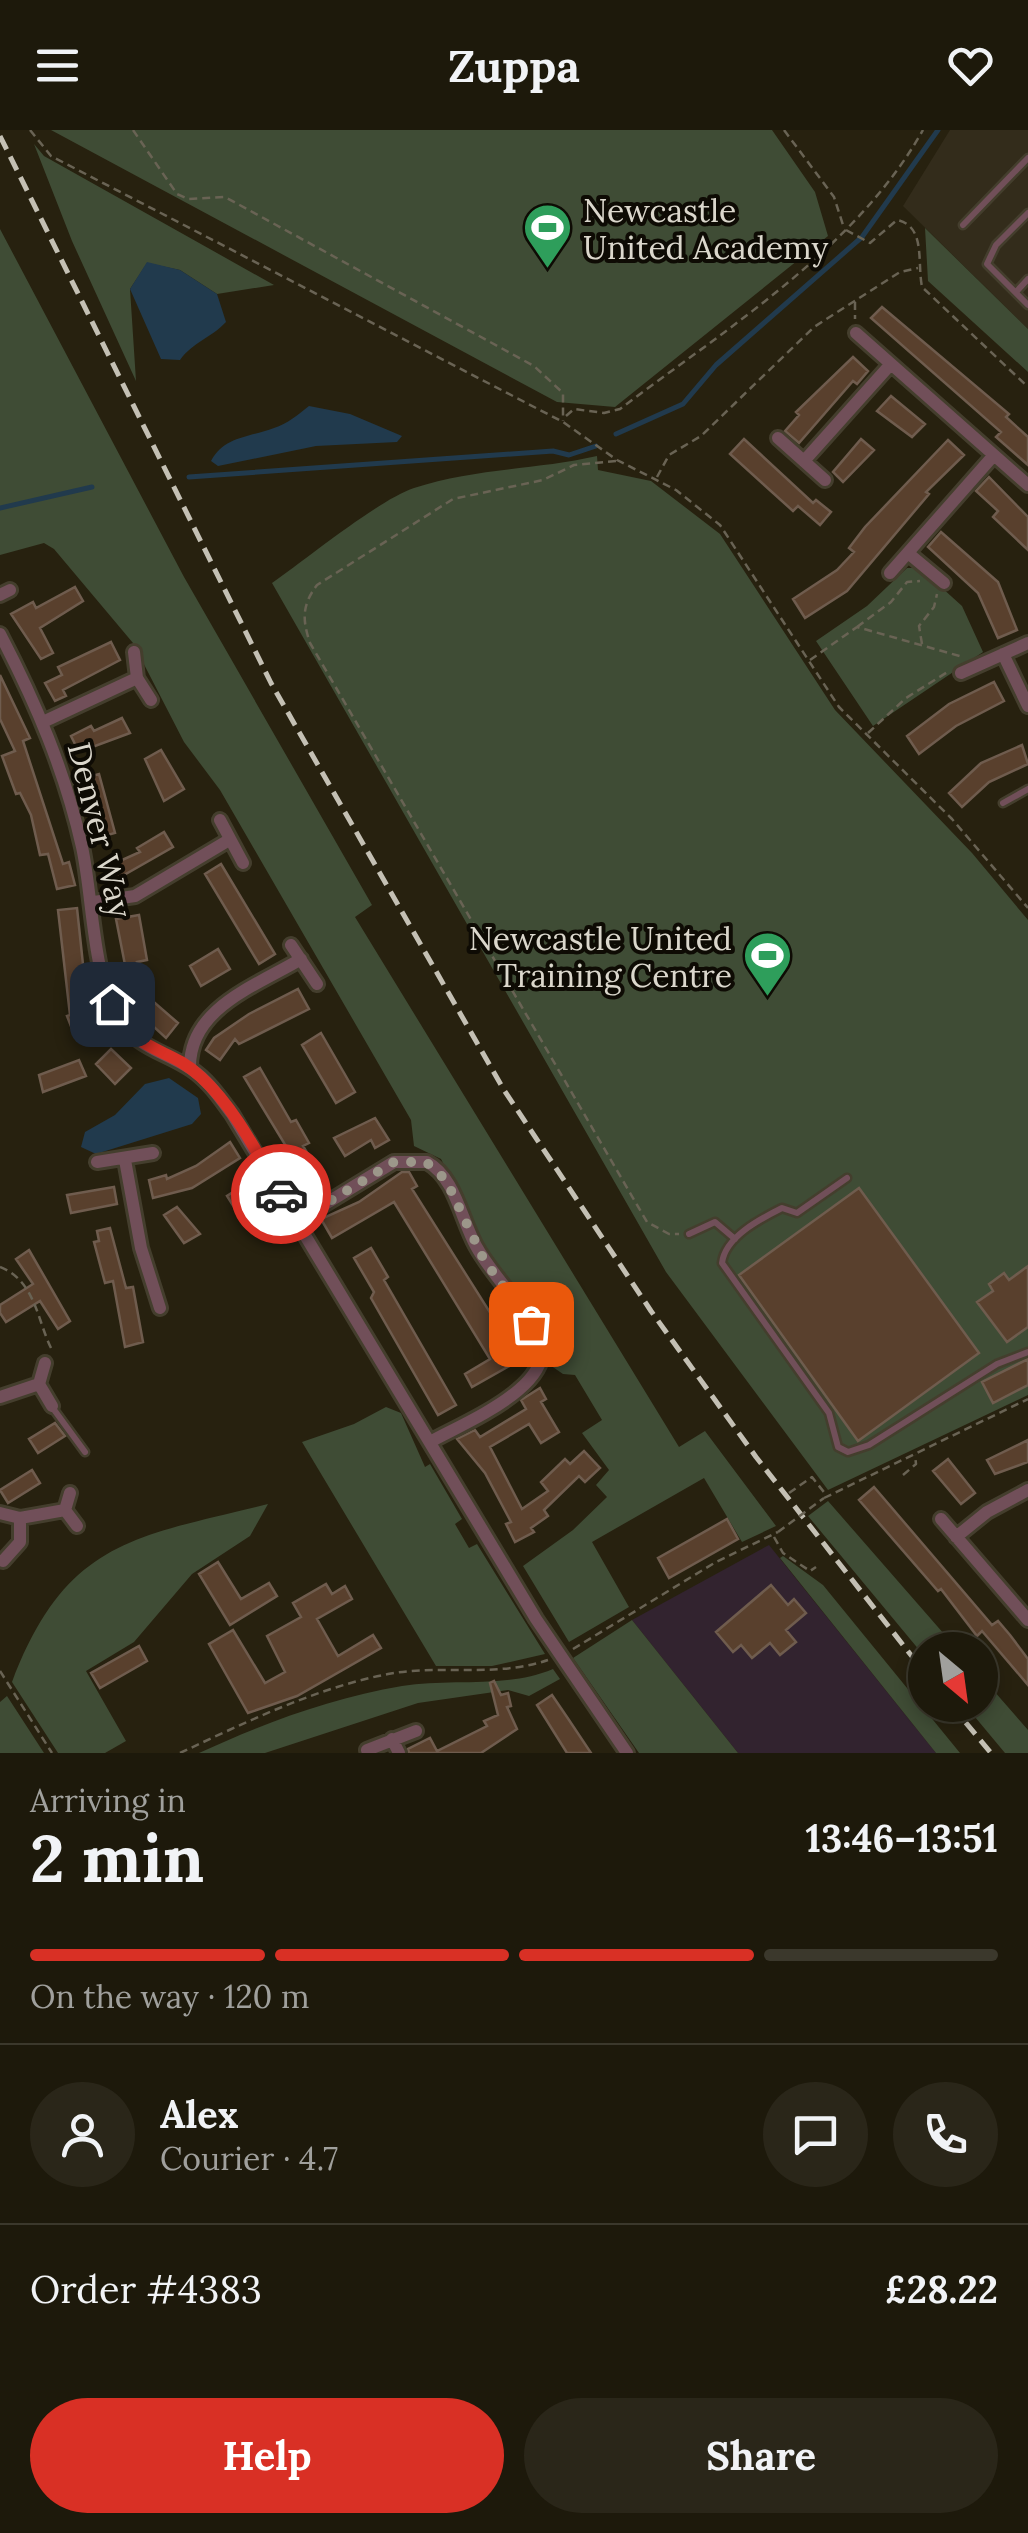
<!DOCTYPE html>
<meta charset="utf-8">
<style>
body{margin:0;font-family:Lora,serif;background:#2a2619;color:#f1f3f6;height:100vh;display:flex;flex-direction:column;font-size:38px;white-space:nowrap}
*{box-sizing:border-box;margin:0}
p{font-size:32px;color:#a0a09d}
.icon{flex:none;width:55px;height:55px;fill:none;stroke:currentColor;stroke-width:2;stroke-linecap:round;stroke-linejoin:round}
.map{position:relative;height:1623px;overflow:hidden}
.panel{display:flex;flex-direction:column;background:#1d190b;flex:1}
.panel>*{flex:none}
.needle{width:65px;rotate:151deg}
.buttons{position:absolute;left:908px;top:1502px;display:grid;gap:20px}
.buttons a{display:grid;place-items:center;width:90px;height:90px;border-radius:50%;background:#1d190b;box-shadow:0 5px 15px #0003,0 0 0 2px #3b382c;font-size:50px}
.pin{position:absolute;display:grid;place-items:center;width:85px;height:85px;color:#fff;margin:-42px;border-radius:20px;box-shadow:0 5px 15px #0006}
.courier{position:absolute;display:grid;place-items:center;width:100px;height:100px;margin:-50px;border:8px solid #d93025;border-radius:50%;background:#fff;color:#222;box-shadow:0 2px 12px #0007}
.headline em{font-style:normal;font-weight:800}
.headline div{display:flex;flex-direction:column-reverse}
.headline{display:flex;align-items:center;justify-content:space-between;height:170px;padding:0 30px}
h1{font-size:65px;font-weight:800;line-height:75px}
.bar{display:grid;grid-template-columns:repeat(4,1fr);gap:15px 10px;align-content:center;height:120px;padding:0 30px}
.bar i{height:12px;border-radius:8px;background:#3b382c}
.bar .active{background:#d93025}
.bar p{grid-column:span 4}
.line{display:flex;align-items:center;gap:25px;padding:0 30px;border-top:2px solid #3b382c}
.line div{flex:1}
.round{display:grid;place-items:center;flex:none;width:105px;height:105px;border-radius:52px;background:#2a2619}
.primary-button{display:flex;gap:20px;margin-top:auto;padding:20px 30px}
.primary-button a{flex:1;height:115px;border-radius:60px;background:#d93025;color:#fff;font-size:40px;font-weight:800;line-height:115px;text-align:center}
.primary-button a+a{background:#2a2619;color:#f1f3f6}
header{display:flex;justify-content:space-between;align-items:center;height:130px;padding:0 30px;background:#1d190b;font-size:45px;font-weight:800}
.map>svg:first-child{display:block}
.commercial{fill:#332c1b}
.industrial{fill:#32232f}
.green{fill:#3f4c35}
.water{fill:#213a4d}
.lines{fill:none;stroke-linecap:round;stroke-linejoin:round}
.stream{stroke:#213a4d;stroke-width:5}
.building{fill:#59402d;stroke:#6f5c4e;stroke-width:2.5}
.service-casing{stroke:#443e2d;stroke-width:11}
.minor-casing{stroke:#443e2d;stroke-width:18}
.path{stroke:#696354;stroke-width:2.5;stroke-dasharray:8 5;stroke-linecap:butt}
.service{stroke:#714f59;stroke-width:6}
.minor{stroke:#714f59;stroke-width:12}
.rail{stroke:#c4c0b4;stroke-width:5;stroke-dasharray:15 8;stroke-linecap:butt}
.path-bridge{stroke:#696354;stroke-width:2.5;stroke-dasharray:8 5;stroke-linecap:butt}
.done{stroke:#9c978a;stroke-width:10;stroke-dasharray:0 18}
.route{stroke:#d93025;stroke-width:12}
.labels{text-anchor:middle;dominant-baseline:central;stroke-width:8;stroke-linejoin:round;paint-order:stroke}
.poi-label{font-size:32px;fill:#dbd7cc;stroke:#0e0b04;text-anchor:start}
.street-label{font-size:32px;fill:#dbd7cc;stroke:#0e0b04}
</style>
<header><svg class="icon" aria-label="menu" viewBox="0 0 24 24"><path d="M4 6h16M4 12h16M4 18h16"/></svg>Zuppa<svg class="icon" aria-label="heart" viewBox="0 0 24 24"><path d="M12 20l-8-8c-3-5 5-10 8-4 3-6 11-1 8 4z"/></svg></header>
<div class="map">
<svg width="1028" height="1623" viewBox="0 0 1028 1623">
<rect width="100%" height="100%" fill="#27210f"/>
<path class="commercial" d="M950 0H1028V199L903 76Z"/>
<path class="industrial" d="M769 1415 936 1623H738L632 1490Z"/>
<path class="green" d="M51 0H772L815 62 828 106 615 277 557 272Z
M34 14 44 26 274 155 217 164 180 140 147 133 130 159 136 251 72 111Z
M925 98 1028 199V242L928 151Z
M0 99 184 447 372 775 355 787 679 1317 705 1301 776 1396 742 1412 704 1348 592 1412 629 1477 569 1512 523 1436 573 1400 607 1367 596 1355 609 1340 582 1303 602 1290 575 1245 563 1244 547 1233 553 1221 550 1206 484 1115 441 1029 414 1016 411 990 220 660 184 612 133 513 54 419 44 413 0 425Z
M597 326 598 340 651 351 720 404 835 580 972 723 1028 790V1265L828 1360 666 1142 272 453C305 430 380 369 414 358 474 338 536 340 597 326Z
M907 438H920L962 476 983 522 873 596 816 511 867 476Z
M386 1277 401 1283 425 1337 430 1334 462 1389 455 1394 469 1418 477 1414 545 1524 492 1536H436L302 1312 354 1294Z
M828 1371 958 1520H925V1527L808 1386Z
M268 1374 250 1406 192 1444 134 1512 86 1541 126 1611 105 1623H58L12 1552C66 1410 135 1407 268 1374Z
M783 1426 823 1455 960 1623H936L780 1428Z
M632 1490 738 1623H639L573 1528Z
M553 1539 560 1549 529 1566 508 1560 418 1573 265 1623H199C264 1593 331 1568 402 1556 452 1548 505 1559 553 1539Z
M980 1545 1028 1600V1623H1005L965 1575H980Z
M7 1566 44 1623H0V1572Z"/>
<path class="water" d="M147 132 180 140 217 164 226 192C211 208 193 212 180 230L161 229 130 159Z
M309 276 350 284 402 306 397 312 316 316 218 336 211 331C224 306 251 307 274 298 287 294 299 284 309 276Z
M169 948 198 968 201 984 192 994 96 1024 81 1017 85 1002 115 985 145 954Z"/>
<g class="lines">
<path class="stream" d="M616 304 683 274 716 235 862 107 938 0
M189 347 553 321 569 325 596 316
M0 378 92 357"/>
</g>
<path class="building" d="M882 177 1009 284 1006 287 1028 307V335L996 307 1001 302 871 188Z
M853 227 868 241 857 254 853 251 799 313 785 301 799 285 796 282Z
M891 266 925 294 912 307 877 281Z
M744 309 813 373 816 370 831 382 820 395 798 376 793 381 730 324Z
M861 309 874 320 843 352 833 342Z
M948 310 964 325 926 362 929 364 847 461 805 488 793 469 837 440 854 422 849 418 865 397Z
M989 347 1028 387V420L993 387 998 381 976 361Z
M941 402 998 452 1017 500 998 508 978 463 928 417Z
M75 457 83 471 40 498 53 523 41 529 11 484 33 472 36 478Z
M111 512 120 530 63 560 66 566 55 571 45 553 62 545 58 537Z
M0 545 30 608 23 611 63 734 69 732 75 755 57 759 48 724 40 725 31 685 20 663 16 664 2 626 15 621 0 589Z
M994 552 1004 571 956 596 919 624 907 606 949 574Z
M122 588 130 603 79 622 71 606 91 596 94 601Z
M1022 615 1028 634 989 652 962 677 949 663 981 633Z
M161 620 184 659 164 671 145 629Z
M99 644 115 703 97 708 81 649Z
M164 702 173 717 117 749 111 735 140 722 137 718Z
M221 734 275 824 259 834 205 744Z
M77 778 87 872 80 873 90 897 74 904 67 886 70 885 58 780Z
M139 785 147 830 137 832 148 867 178 893 166 908 130 875 123 852 128 850 116 789Z
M218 819 230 839 201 856 190 836Z
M298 859 309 879 239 914 235 909 220 930 206 920 214 908 249 884Z
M321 903 355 962 336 973 302 915Z
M111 919 131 938 115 954 96 934Z
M79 930 86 946 43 962 39 945Z
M260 938 291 992 296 990 309 1013 303 1016 320 1044 304 1054 291 1033 295 1031 244 947Z
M375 988 389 1010 375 1018 371 1010 345 1026 334 1008Z
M230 1012 240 1028 192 1058 153 1068 149 1050 166 1045 167 1049 196 1036Z
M402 1042H409L417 1056 412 1059 520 1230 472 1257 465 1244 490 1229 394 1072 332 1108 321 1089 359 1072Z
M244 1055 259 1080 242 1090 227 1066Z
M114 1057 117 1074 71 1083 67 1065Z
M859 1058 979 1223 858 1311 739 1145Z
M177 1077 200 1104 184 1113 164 1085Z
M110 1098 126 1158 133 1157 143 1212 125 1217 113 1151 105 1153 94 1112 99 1111 97 1101Z
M371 1118 388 1147 384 1150 456 1275 438 1285 371 1168 374 1162 354 1128Z
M29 1120 70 1191 58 1199 40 1171 6 1192 0 1183V1175L33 1154 16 1129Z
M1028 1136V1197L1007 1212 977 1172 993 1161 989 1154 1004 1143 1009 1150Z
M1028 1229V1255L993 1273 982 1252Z
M540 1258 546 1269 541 1272 559 1302 541 1313 529 1294 490 1317 522 1379 548 1361 541 1352 565 1329 570 1334 584 1321 600 1338 585 1352 579 1346 544 1380 548 1386 531 1398 534 1402 515 1412 506 1394 511 1392 485 1343 457 1309 475 1300 480 1307 526 1279 521 1270Z
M55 1293 65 1306 38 1323 29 1309Z
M1028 1310V1332L995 1344 987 1330Z
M948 1329 975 1363 961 1374 933 1341Z
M32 1340 40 1353 8 1373 0 1360Z
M874 1357 992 1495 998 1491 1010 1505 1028 1529V1555L982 1501 977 1506 941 1459 938 1461 859 1370Z
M727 1389 738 1409 669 1448 658 1428Z
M218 1432 241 1469 269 1453 277 1466 230 1495 199 1444Z
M326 1454 332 1464 345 1456 352 1469 317 1489 338 1526 373 1505 381 1518 297 1566 248 1583 209 1514 233 1500 265 1553 285 1542 267 1506 301 1487 293 1473Z
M771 1455 788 1475 794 1469 806 1483 786 1500 796 1512 780 1525 770 1513 752 1528 741 1515 733 1522 716 1502Z
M139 1516 147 1531 100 1558 91 1543Z
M494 1551 501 1565 508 1563 511 1576 507 1577 517 1599 481 1623H409L408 1619 430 1608 437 1621 487 1596 484 1591 498 1585 490 1553Z
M552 1565 569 1590 591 1623H567L537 1575Z"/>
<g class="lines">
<defs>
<path id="service" d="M1028 83 996 115 987 134 1028 175
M963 95 1028 28
M1016 162 1028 149
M1003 673 1028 659
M847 1048 797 1083 782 1078C760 1089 725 1107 722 1133L829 1283 838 1317 848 1322 869 1315 997 1234 1028 1222
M689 1104 715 1092 735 1109
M52 1277 85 1322"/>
<path id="minor" d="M856 203 1028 355
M778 308 825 350
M804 331 890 235
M908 423 944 453
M890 443 994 325
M0 465 10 460
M0 504C36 573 65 641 82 717 93 767 92 844 118 887 136 918 164 921 191 939 208 950 220 968 232 984L536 1489 627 1623
M134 522 137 548 151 570
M1003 524 1028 576
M961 543 1028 513
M43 592 137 548
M220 690 243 733
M94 772 135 766 229 710
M291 815 317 854
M190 938C189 878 256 856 301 829
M125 1030 141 1118 160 1178
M97 1032 153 1023
M297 1091 394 1032H427C455 1047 461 1089 476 1116 493 1147 522 1173 538 1204 564 1254 463 1293 430 1312
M45 1233 39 1254 52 1276
M0 1267 39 1254
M70 1363 65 1380 77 1396
M0 1383 20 1388
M941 1389 1028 1490
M956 1407 987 1382 1028 1360
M3 1431 20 1412V1388L65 1380
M392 1609 399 1623
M367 1620 416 1601"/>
</defs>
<use href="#service" class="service-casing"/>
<use href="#minor" class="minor-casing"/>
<path class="path" d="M30 0 51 26 563 292 617 330 676 360 720 395 839 577 952 689 1028 778
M133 0 177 64 188 69 225 67 534 236 563 263V291
M784 0 834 67 844 98
M846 100 870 113 897 90C926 96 917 132 922 157L1028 257
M855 172V189
M566 286 574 279 604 283 620 279C727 198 856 119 923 0
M616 331 574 335 543 350 453 369 317 455C302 475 302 489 310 513L647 1092 669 1104H679
M657 347 669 325 701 306 814 197 900 142 918 138
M857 497 891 472 907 452 920 451
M922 514 919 496 934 477 937 464
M810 530 857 497 963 527
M868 603 906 568 949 541
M0 1137C36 1151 37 1191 52 1220
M903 1345 916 1334 915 1325
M789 1363 812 1347 827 1366
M824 1368 1028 1269
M774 1407 783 1423 810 1441 816 1437
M573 1519 716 1432 778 1402
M0 1541 52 1623
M180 1623C246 1592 316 1558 388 1544 442 1534 494 1548 548 1530"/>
<use href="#service" class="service"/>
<use href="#minor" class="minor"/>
<path class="rail" d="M0 6 271 553 504 960 651 1181 756 1327 925 1543
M951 1575 991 1623"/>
<path class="path-bridge" d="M778 1402 824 1368"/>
</g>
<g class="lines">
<path class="done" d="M281 1064 297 1091 394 1032H426L446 1050 484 1130 531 1194"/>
<path class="route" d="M112 874C137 926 167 915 201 947 235 978 258 1025 281 1064"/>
</g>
<defs>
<symbol id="stadium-pin" viewBox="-11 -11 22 30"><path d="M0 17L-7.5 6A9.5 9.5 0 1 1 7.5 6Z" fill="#2e9e5b" stroke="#0e0b04"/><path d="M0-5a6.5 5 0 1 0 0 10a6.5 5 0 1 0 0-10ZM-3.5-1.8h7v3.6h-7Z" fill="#fff"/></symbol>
</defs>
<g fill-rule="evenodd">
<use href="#stadium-pin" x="520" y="70" width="55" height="75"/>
<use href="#stadium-pin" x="740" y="798" width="55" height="75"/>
</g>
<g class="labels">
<g class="poi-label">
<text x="583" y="80">Newcastle<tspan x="583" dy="37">United Academy</tspan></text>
<text x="732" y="808" text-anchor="end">Newcastle United<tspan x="732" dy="37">Training Centre</tspan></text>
</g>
<g class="street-label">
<text transform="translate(100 700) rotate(76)">Denver Way</text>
</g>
</g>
</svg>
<div class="buttons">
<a><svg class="needle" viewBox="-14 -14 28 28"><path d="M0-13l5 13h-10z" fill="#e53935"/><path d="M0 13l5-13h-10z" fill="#a0a09d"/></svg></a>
</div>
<div class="pin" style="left:531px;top:1194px;background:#ea580c"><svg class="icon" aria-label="bag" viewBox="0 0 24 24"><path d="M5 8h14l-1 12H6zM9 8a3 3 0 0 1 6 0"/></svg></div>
<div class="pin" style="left:112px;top:874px;background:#1f2937"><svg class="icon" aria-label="home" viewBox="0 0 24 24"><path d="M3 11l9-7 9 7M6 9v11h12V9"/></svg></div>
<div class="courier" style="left:281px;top:1064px"><svg class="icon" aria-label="car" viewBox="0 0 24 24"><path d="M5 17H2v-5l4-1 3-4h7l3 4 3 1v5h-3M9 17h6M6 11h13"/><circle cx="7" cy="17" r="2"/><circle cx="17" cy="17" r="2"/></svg></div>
</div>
<section class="panel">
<div class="headline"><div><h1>2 min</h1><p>Arriving in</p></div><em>13:46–13:51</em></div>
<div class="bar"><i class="active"></i><i class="active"></i><i class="active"></i><i></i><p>On the way · 120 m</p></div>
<div class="line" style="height:180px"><a class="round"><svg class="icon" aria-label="person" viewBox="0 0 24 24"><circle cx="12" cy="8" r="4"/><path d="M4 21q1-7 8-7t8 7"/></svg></a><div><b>Alex</b><p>Courier · 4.7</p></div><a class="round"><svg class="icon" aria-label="chat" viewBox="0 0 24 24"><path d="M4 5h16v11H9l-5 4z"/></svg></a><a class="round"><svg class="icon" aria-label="phone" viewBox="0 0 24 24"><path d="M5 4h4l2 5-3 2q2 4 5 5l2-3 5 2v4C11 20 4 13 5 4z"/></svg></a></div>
<div class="line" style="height:130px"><div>Order #4383</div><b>£28.22</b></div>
<div class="primary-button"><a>Help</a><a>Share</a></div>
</section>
